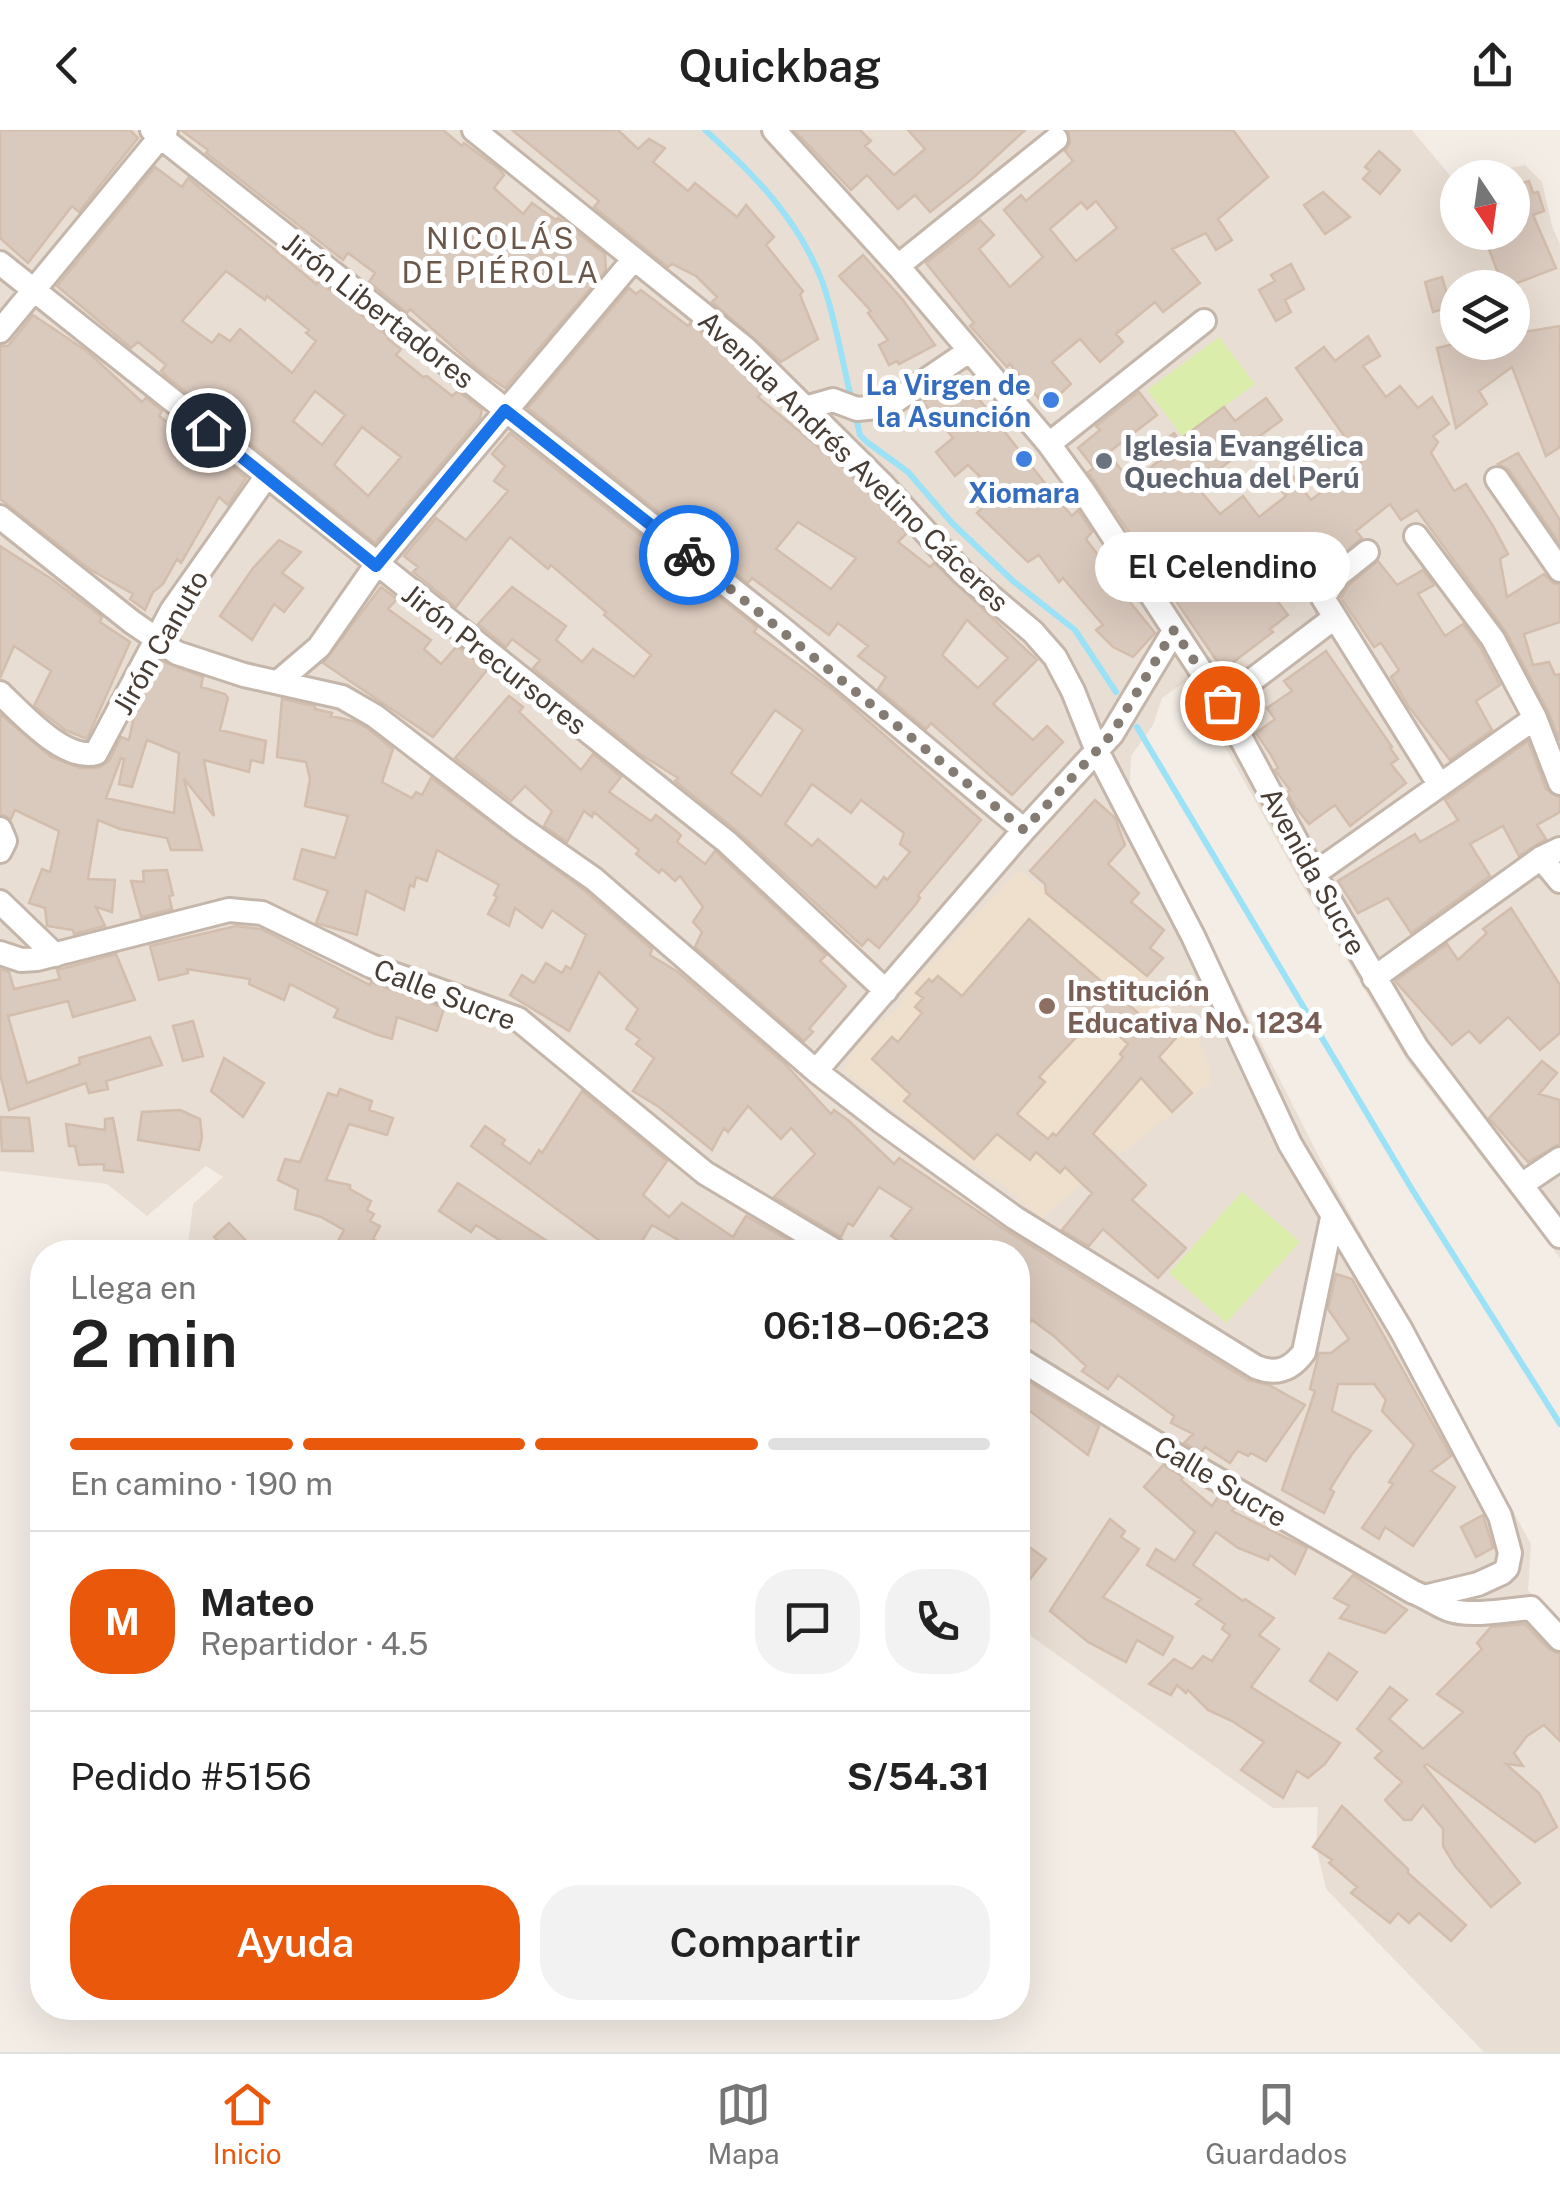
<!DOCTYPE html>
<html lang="es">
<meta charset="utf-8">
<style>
body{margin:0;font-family:"Public Sans",sans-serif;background:#f2f2f2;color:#222;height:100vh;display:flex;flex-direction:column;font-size:38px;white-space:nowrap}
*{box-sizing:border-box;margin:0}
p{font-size:32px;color:#767676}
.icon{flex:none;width:55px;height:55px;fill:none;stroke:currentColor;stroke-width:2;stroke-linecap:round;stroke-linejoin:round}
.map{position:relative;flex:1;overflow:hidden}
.side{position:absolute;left:30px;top:1110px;width:1000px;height:780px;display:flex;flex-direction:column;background:#fff;border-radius:40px;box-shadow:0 10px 40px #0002}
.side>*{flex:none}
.needle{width:65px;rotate:167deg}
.tools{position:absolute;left:1440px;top:30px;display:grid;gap:20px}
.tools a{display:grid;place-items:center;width:90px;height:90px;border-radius:50%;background:#fff;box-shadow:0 10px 40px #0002;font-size:50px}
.pin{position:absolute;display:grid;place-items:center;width:85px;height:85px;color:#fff;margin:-42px;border:5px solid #fff;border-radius:50%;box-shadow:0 2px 10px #0007}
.courier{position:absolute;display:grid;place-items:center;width:100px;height:100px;margin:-50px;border:8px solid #1a73e8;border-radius:50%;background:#fff;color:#222;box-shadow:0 2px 12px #0007}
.bubble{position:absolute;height:70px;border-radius:35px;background:#fff;box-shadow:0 10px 40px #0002;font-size:32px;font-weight:600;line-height:70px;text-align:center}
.head em{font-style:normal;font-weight:600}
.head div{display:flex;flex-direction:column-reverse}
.head{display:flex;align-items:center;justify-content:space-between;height:170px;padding:0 40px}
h1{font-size:65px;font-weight:600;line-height:75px}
.bar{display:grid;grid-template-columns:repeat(4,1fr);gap:15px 10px;align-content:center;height:120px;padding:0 40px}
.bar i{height:12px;border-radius:8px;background:#e0e0e0}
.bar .on{background:#ea580c}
.bar p{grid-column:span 4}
.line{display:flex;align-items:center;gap:25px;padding:0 40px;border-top:2px solid #e0e0e0}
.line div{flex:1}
.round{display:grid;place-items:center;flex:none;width:105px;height:105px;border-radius:40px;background:#f2f2f2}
.action{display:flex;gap:20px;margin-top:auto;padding:20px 40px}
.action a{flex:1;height:115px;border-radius:40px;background:#ea580c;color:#fff;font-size:40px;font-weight:600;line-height:115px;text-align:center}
.action a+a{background:#f2f2f2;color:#222}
header{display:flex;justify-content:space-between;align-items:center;height:130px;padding:0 40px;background:#fff;font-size:45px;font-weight:600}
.tabs{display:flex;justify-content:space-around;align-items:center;height:140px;border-top:2px solid #e0e0e0;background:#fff;font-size:28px;color:#767676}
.tabs a{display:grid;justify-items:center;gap:5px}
.tabs .on{color:#ea580c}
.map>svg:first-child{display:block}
.residential{fill:#e9ded3;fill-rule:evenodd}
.education{fill:#efe0ce}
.green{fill:#dbedaa}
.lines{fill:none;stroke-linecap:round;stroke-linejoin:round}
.stream{stroke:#9ce2f7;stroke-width:6}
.building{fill:#dac9bd;stroke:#d3bdac;stroke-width:2.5;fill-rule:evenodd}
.minor-casing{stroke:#c4b6aa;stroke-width:28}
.minor{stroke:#fff;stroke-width:22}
.done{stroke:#847b72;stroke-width:10;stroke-dasharray:0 18}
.route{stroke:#1a73e8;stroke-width:12}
.shop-dot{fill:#3f7fe0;stroke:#fff;stroke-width:4}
.worship-dot{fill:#6b7280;stroke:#fff;stroke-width:4}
.education-dot{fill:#8d6e63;stroke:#fff;stroke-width:4}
.labels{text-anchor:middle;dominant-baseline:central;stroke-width:10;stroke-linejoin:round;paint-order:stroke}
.street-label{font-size:28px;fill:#483d34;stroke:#fff}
.shop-label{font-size:28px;font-weight:bold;fill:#366cbe;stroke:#fff;text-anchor:end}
.worship-label{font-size:28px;font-weight:bold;fill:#5b616d;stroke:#fff;text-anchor:start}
.education-label{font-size:28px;font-weight:bold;fill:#785e54;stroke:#fff;text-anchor:start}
.neighbourhood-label{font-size:30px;letter-spacing:2.5px;fill:#6c584a;stroke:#fff}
</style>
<header><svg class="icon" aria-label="back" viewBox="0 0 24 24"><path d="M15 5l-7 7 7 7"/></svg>Quickbag<svg class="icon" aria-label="share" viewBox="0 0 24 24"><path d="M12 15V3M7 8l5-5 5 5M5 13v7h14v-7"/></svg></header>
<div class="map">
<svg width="1560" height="1922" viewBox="0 0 1560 1922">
<rect width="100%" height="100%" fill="#f4ede6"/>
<path class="residential" d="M0 0H1412L1457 54 1458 102H1512V48L1498 47 1503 39 1525 35 1542 52 1552 96 1560 114V1128L1408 932 1300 752 1188 550 1162 568 1153 595 1131 626 1130 654 1320 1029 1531 1414 1528 1460 1560 1498V1922H1484L1326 1759 1316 1717 1318 1677 1273 1678 1018 1497V1122H187L193 1074 223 1047 206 1036 147 1086 107 1054 0 1041ZM1458 158H1512V212H1458Z"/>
<path class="education" d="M1019 739 1147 846 1200 912 1211 941 1210 953 1122 1023 1105 1016 1081 1047 1082 1054 1041 1088 1007 1058 931 1007 844 941 856 916 901 874 907 859Z"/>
<path class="green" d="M1219 207 1255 254 1183 307 1147 260Z
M1242 1062 1300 1112 1226 1193 1169 1143Z"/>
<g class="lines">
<path class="stream" d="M705 0C754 44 798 89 822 151 836 189 842 232 852 271
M855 283 860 305 867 312 908 342 952 393 1013 451 1075 500 1116 562
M1137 597 1413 1061 1560 1294"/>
</g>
<path class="building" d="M0 0H130L138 8 79 82 72 76 28 133 0 108Z
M181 0H443L462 16 464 13 499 39 504 45 494 58 523 84 532 73 556 90 558 88 605 124 606 140 505 258 479 240 410 179 407 183 369 152 375 143 348 123 343 130 206 23 208 20Z
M512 0H618L638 19 649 9 665 18 653 32 688 61 695 53 737 87 746 75 774 107 766 115 803 161 800 165 818 209 781 232 712 172 717 167 696 146 672 134 668 137 594 77 599 71Z
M794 0H860L871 11 865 16 894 45 925 19 908 0H1025L973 48 930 82 915 65 898 79 867 45 851 60Z
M1068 0H1233L1268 47 1218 89 1232 110 1216 120 1206 103 1172 119 1200 153 1163 182 1155 172 1116 204 1123 212 1100 232 1080 209 1052 232 1071 254 1046 277 1010 234 1007 237 970 196 974 193 926 133 980 90 994 105 979 119 1010 157 1043 127 1004 80 1021 65 1026 71 1073 31 1065 21 1070 13ZM1096 71 1117 98 1076 131 1050 99 1081 72 1087 79Z
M1379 21 1400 40 1380 64 1363 49 1370 41 1365 37Z
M155 37 182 57 188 48 316 154 319 151 389 207 388 209 401 219 396 225 423 247 427 246 452 266 458 261 482 280 480 288 375 413 166 246 161 241 166 235 138 212 131 218 57 156ZM226 141 265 170 267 166 309 200 306 203 316 211 292 243 240 199 230 211 219 204 212 213 182 191ZM315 261 345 285 322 315 293 291ZM362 297 401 327 368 366 334 335Z
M1529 51 1533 63 1538 62 1544 81 1533 85 1556 138 1504 158 1482 102H1512V56Z
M1323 62 1350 87 1325 104 1304 75Z
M863 125 903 170 935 215 899 234 897 231 889 235 879 215 888 210 868 183 871 181 839 146Z
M1291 134 1304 159 1285 170 1291 182 1276 191 1259 160 1275 151 1271 145Z
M1442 147 1451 177 1433 182 1425 152Z
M629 158 636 164 641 160 688 196 690 193 735 229 755 249 750 252 763 261 758 267 844 338 907 403 898 412 930 437 934 433 1037 530 993 574 1033 610 1047 596 1063 612 1012 665 931 593 926 599 878 559 886 547 858 526 868 516 838 493 829 505 752 448 748 453 528 278ZM798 392 856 428 831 459 776 419ZM967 490 1008 528 978 558 942 525Z
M33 185 88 222 142 272 146 268 162 281 159 286 188 308 191 305 246 348 228 375 219 367 181 433 177 429 163 454 153 462 145 480 130 469 133 464 91 440 0 369V216H8Z
M1560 196V317L1546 326 1512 237 1479 261 1487 274 1456 298 1437 218 1458 213 1460 220 1512 212V204Z
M1368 206 1380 226 1363 236 1386 267 1400 256 1418 278 1432 267 1449 294 1433 306 1438 312 1431 323 1454 361 1466 354 1493 396 1508 424 1500 429 1507 467 1544 444 1553 453 1560 455V492L1524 504 1533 535 1549 532 1555 545 1560 544V611L1548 581 1506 502 1417 380 1401 390 1390 374 1356 401 1362 408 1321 443 1317 437 1310 443 1306 438 1272 464 1288 485 1270 499 1273 502 1223 540 1088 342 1094 338 1078 318 1100 300 1096 296 1139 262 1157 285 1108 323 1131 352 1168 324 1160 314 1174 303 1179 310 1224 277 1235 291 1266 268 1282 290 1233 325 1235 327 1197 357 1220 384 1243 366 1259 387 1286 366 1277 355 1291 344 1311 370 1362 331 1296 238 1324 217 1335 231Z
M960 245 1055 366 1072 386 1078 380 1092 402 1086 409 1123 459 1121 461 1155 503 1133 527 1113 517 1096 500 1103 495 1063 448 1059 452 1039 425 1028 432 977 383 984 376 981 374 995 361 968 335 955 346 936 322 953 308 923 272Z
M510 303 757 497 754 502 834 561 981 690 918 765 920 768 916 774 879 818 868 809 862 816 737 701 675 651 678 648 640 624 533 538 540 530 512 509 506 517 478 494 512 457 566 496 556 510 582 532 593 519 634 547 651 525 604 485 606 482 551 435 548 439 510 407 456 477 413 442 418 437 404 426 436 388 466 410 508 361 494 351 505 336 492 324ZM775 580 803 600 761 666 731 643ZM812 654 851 683 861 670 904 703 900 714 910 722 887 750 884 747 876 758 818 709 812 716 785 694Z
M1518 323 1560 390V414L1509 340 1498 334Z
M279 410 301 422 282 443 303 458 284 482 274 474 252 510 220 486 253 438Z
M0 416 53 450 102 487 100 492 130 512 87 609 65 600 34 576 51 541 14 516 0 548Z
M1378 431 1397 455 1423 440 1434 455 1418 464 1445 506 1463 494 1480 517 1500 555 1476 571 1492 600 1450 630 1409 577 1391 547 1399 540 1381 513 1374 517 1341 468 1348 456Z
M381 457 397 469 388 479 431 510 424 519 441 534 457 516 487 540 433 607 323 533Z
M1326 521 1392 617 1390 618 1398 629 1391 634 1406 653 1350 696 1335 675 1309 694 1295 677 1287 662 1290 660 1275 640 1278 638 1271 625 1256 603 1275 589 1267 578 1292 561 1284 551Z
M162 531 203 547 201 557 225 564 228 568 220 600 266 611 263 633 251 630 249 642 204 630 214 686 184 649 202 720H171L167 708 120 699 98 690 88 749 115 750 112 782 96 777 105 796 74 804 73 800 47 796 45 778 29 773 42 739 50 742 59 701 15 680 11 689 0 684V584L51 627 80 638H98L109 631 121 607 129 610 135 581ZM147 610 179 623 174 683 106 668 121 628 124 629 119 654 132 657Z
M509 566 523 577 519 582 581 640 593 624 621 647 609 662 651 691 656 685 681 705 677 712 705 734 715 721 826 825 820 831 846 856 809 899 813 902 804 911 695 817 702 802 693 792 703 777 680 746 675 751 662 739 659 743 636 724 639 720 594 682 592 687 584 681 567 712 544 696 552 681 525 656 511 671 455 628Z
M282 569 315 576V579L332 583 331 586 353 591 367 598 393 619 382 652 412 668 416 662 422 665 431 648 585 761 652 819 650 825 678 842 785 934 831 984 834 980 849 991 894 1034 899 1028 1007 1101 1248 1250 1269 1255 1305 1275 1266 1331 1251 1323 1248 1326 1238 1321 1230 1333 1205 1317 1201 1323 1184 1313 1193 1304 1171 1293 1174 1286 1118 1245 1108 1259 1082 1241 1086 1236 1055 1207 1032 1190 1018 1206V1122H915L891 1106 912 1078 879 1057 853 1096 848 1093 841 1107 774 1067 815 1024 791 998 781 1009 748 976 728 1002 724 998 712 1020 659 977 633 961 654 928 636 914 640 909 626 899 638 879 599 842 569 901 510 865 522 845 534 853 546 833 562 843 566 836 571 839 586 805 552 780 542 798 515 778 509 796 488 784 497 767 494 765 499 755 437 720 427 751 416 747 414 757 410 755 404 780 366 761 357 805 316 793 328 761 294 749 302 719 335 728 348 686 305 676 310 649 306 632 277 627Z
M1528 611 1546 659 1560 668V682L1537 695 1546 709 1519 726 1503 696 1470 714 1490 746 1411 803 1388 768 1358 783 1338 751 1415 704 1420 712 1458 690 1445 670Z
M1095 670 1115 688 1125 715 1108 734 1139 763 1131 772 1164 800 1150 818 1163 828 1147 846 1046 763 1045 754 1030 741Z
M167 740 173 765 169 766 172 779 141 787 131 751 144 752 143 741Z
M1511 778 1560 855V903L1540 920 1508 887 1480 913 1469 901 1452 915 1395 851 1447 814 1458 830 1487 803 1483 799Z
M1029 789 1152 895 1164 882 1184 899 1159 927 1192 963 1172 982 1141 948 1093 1004 1146 1055 1132 1070 1186 1118 1158 1148 1103 1099 1089 1116 1062 1100 1092 1063 1065 1037 1060 1043 1036 1022 1030 1030 997 1004 974 1029 904 971 910 964 872 929 892 907 898 912 922 883 915 877 923 868 916 863 929 849 932 852 938 846 962 866ZM1097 885 1128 914 1120 924 1123 927 1056 1006 1053 1003 1048 1009 1017 984 1045 952 1039 947Z
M236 796 261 799 370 855 371 852 444 878 437 901 397 887 392 909 375 904 334 887 338 879 290 854 284 870 249 854 250 849 187 839 188 843 159 850 150 816Z
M116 824 135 870 73 887 68 871 8 886 27 953 80 934 79 928 150 907 162 935 106 951 108 959 89 963 86 953 9 980 0 944V839L9 842 14 859 60 849 57 840Z
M193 891 203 926 183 931 173 896Z
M224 928 264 953 243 987 211 961Z
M1542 931 1557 943 1539 964 1560 970V1014L1528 1032 1489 988Z
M340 959 372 971 369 980 393 988 387 1005 349 994 326 1050 350 1055V1059L371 1071 367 1080 374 1084 370 1091 380 1096 373 1109 397 1122H332L344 1100 321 1087 295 1079 298 1060 278 1050 285 1029 300 1032 328 963 337 966Z
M582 961 667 1031 643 1065 669 1087 682 1073 733 1107 746 1086 809 1122H699L652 1095 635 1122H615L471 1016 485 996 505 1010 502 1014 530 1034 539 1020 542 1023Z
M180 980 200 989 202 1007 199 1020 138 1010 142 982Z
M0 987 29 988 33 1021H2Z
M113 988 123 1042 104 1040V1034L79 1035 75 1016H69L66 994 105 1000V989Z
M458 1053 490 1074 564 1122H503L507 1115 476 1095 471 1102 439 1081Z
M229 1093 257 1122H229L214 1107Z
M1336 1144 1352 1149 1451 1326 1431 1341 1455 1357 1413 1416 1385 1397 1379 1409 1362 1398 1393 1354 1389 1352 1414 1315 1382 1281 1386 1270 1374 1254H1338L1332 1281 1371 1301 1352 1324 1330 1359 1334 1362 1324 1383 1282 1360 1315 1261 1310 1259 1319 1223H1331L1349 1209 1328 1179Z
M1018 1245 1099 1296 1088 1325 1018 1272Z
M1163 1335 1183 1347 1181 1350 1212 1376 1218 1367 1235 1377 1232 1381 1307 1418 1295 1444 1270 1425 1268 1430 1238 1418 1216 1402 1193 1435 1243 1471 1245 1469 1274 1488 1259 1505 1279 1519 1251 1557 1340 1613 1325 1634 1308 1648 1297 1641 1283 1668 1241 1640 1264 1612 1232 1591 1208 1580 1188 1560 1186 1563 1177 1555 1171 1565 1149 1554 1174 1529 1192 1539 1203 1526 1212 1531 1230 1505 1222 1499 1225 1494 1196 1474 1201 1469 1147 1435 1156 1419 1175 1431 1195 1402 1144 1357Z
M1483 1385 1493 1418 1476 1427 1461 1397Z
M1110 1389 1125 1401 1121 1407 1139 1419 1103 1467 1173 1507 1163 1525 1137 1510 1126 1532 1088 1512 1050 1481Z
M1018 1409 1046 1429 1018 1464Z
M1353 1445 1407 1480 1385 1503 1340 1488 1349 1476 1334 1468Z
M1525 1494 1549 1519 1560 1524V1611L1544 1595 1527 1606 1514 1623 1523 1636 1506 1634 1539 1663 1557 1697 1535 1712 1427 1634 1424 1636 1520 1753 1491 1777 1455 1736 1443 1716V1699L1423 1675 1411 1690H1404L1385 1670 1402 1652 1375 1628 1382 1621 1357 1599 1390 1557 1407 1570 1389 1589 1423 1619 1463 1582 1437 1564 1482 1519 1477 1513 1491 1497Z
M1329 1523 1357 1542 1337 1570 1310 1551Z
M1342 1676 1408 1739V1743L1466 1795 1451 1811 1419 1783 1409 1793 1398 1783 1390 1793 1351 1763 1357 1757 1329 1733 1332 1730 1313 1717Z"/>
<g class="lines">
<defs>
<path id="minor" d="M152 0 784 500 1024 700
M474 0 745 218 882 354 963 443 1033 502 1055 527 1073 561 1097 621 1193 806 1290 1014 1401 1200 1500 1386 1510 1423 1507 1438 1502 1443 1478 1454 1428 1466
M774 0 898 136 1049 314 1084 362 1222 573 1314 744 1417 918 1560 1106
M0 133 727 712 886 861
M898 136 1056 9
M0 201 166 0
M805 278 833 270 857 279 888 276 969 221
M1049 314 1204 191
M1497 349 1560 440
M0 387 132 492 177 523 244 545 342 567 375 586 521 698 594 749 816 941 882 992 1015 1088 1256 1237C1276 1245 1291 1240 1304 1222L1332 1088
M1416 406 1493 509 1535 588 1560 653
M1367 422 1337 446 1323 468 1439 654
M278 552 319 517 376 435 634 129
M0 563C21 583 65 632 96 623L172 480 266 347
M1222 573 1334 488
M0 699 5 711 0 721
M1541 728 1560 751
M1314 744 1535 588
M0 772 55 825
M0 823 21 830 37 829 229 780 262 783 371 836 518 889 705 1043 837 1122
M1374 848 1541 728 1560 719
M816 941 1024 700 1112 604 1174 501
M1521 1055 1560 1029
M1018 1228 1180 1328 1413 1462C1427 1467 1436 1475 1450 1480 1470 1487 1509 1480 1531 1478L1560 1509"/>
</defs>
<use href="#minor" class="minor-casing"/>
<use href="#minor" class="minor"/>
</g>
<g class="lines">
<path class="done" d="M689 425 1024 700 1112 604 1174 500 1222 573"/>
<path class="route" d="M208 300 376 436 505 280 689 425"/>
</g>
<g class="shop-dot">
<circle cx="1051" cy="270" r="10"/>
<circle cx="1024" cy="329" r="10"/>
</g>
<circle class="worship-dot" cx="1104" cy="331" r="10"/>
<circle class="education-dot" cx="1047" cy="876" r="10"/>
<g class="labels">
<g class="street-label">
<text transform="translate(379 180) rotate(38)">Jirón Libertadores</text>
<text transform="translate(854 331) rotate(44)">Avenida Andrés Avelino Cáceres</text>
<text transform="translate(160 512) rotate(-60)">Jirón Canuto</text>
<text transform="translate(495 529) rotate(38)">Jirón Precursores</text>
<text transform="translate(1314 741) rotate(61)">Avenida Sucre</text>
<text transform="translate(445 864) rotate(21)">Calle Sucre</text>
<text transform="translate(1221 1351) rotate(31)">Calle Sucre</text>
</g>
<g class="shop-label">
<text x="1031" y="254">La Virgen de<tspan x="1031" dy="32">la Asunción</tspan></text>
<text x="1024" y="362" text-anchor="middle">Xiomara</text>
</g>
<g class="worship-label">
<text x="1124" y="315">Iglesia Evangélica<tspan x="1124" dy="32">Quechua del Perú</tspan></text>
</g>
<g class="education-label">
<text x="1067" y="860">Institución<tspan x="1067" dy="32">Educativa No. 1234</tspan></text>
</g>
<g class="neighbourhood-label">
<text x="501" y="108">NICOLÁS<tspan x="501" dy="34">DE PIÉROLA</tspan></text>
</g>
</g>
</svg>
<div class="tools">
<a><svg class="needle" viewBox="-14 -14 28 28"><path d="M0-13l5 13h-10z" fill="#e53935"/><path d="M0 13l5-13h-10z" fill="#767676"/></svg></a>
<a><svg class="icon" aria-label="layers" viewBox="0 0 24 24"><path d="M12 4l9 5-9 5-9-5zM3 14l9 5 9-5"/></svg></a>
</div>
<div class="pin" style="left:1222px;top:573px;background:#ea580c"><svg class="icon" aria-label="bag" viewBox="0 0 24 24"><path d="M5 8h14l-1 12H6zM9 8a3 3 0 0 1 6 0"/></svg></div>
<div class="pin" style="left:208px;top:300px;background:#1f2937"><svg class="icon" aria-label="home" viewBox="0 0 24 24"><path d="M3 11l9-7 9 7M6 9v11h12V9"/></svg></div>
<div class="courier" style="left:689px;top:425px"><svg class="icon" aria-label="bike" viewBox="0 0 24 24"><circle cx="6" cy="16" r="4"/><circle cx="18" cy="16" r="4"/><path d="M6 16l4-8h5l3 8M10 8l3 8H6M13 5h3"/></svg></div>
<div class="bubble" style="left:1095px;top:402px;width:255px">El Celendino</div>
<section class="side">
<div class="head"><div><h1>2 min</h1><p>Llega en</p></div><em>06:18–06:23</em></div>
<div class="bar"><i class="on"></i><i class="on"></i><i class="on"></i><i></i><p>En camino · 190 m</p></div>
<div class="line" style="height:180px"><b class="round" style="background:#ea580c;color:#fff">M</b><div><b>Mateo</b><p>Repartidor · 4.5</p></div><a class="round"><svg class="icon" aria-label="chat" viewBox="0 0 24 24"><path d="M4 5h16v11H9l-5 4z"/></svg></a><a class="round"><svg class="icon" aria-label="phone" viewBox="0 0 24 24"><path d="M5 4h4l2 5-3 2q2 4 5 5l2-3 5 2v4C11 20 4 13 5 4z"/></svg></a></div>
<div class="line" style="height:130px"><div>Pedido #5156</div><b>S/54.31</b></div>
<div class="action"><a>Ayuda</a><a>Compartir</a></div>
</section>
</div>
<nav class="tabs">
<a class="on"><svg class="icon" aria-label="home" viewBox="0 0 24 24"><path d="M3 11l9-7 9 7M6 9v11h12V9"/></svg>Inicio</a>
<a><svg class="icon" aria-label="map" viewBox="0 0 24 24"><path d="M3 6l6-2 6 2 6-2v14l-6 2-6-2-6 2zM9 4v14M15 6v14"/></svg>Mapa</a>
<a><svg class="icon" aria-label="saved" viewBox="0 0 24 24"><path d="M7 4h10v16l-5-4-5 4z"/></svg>Guardados</a>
</nav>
